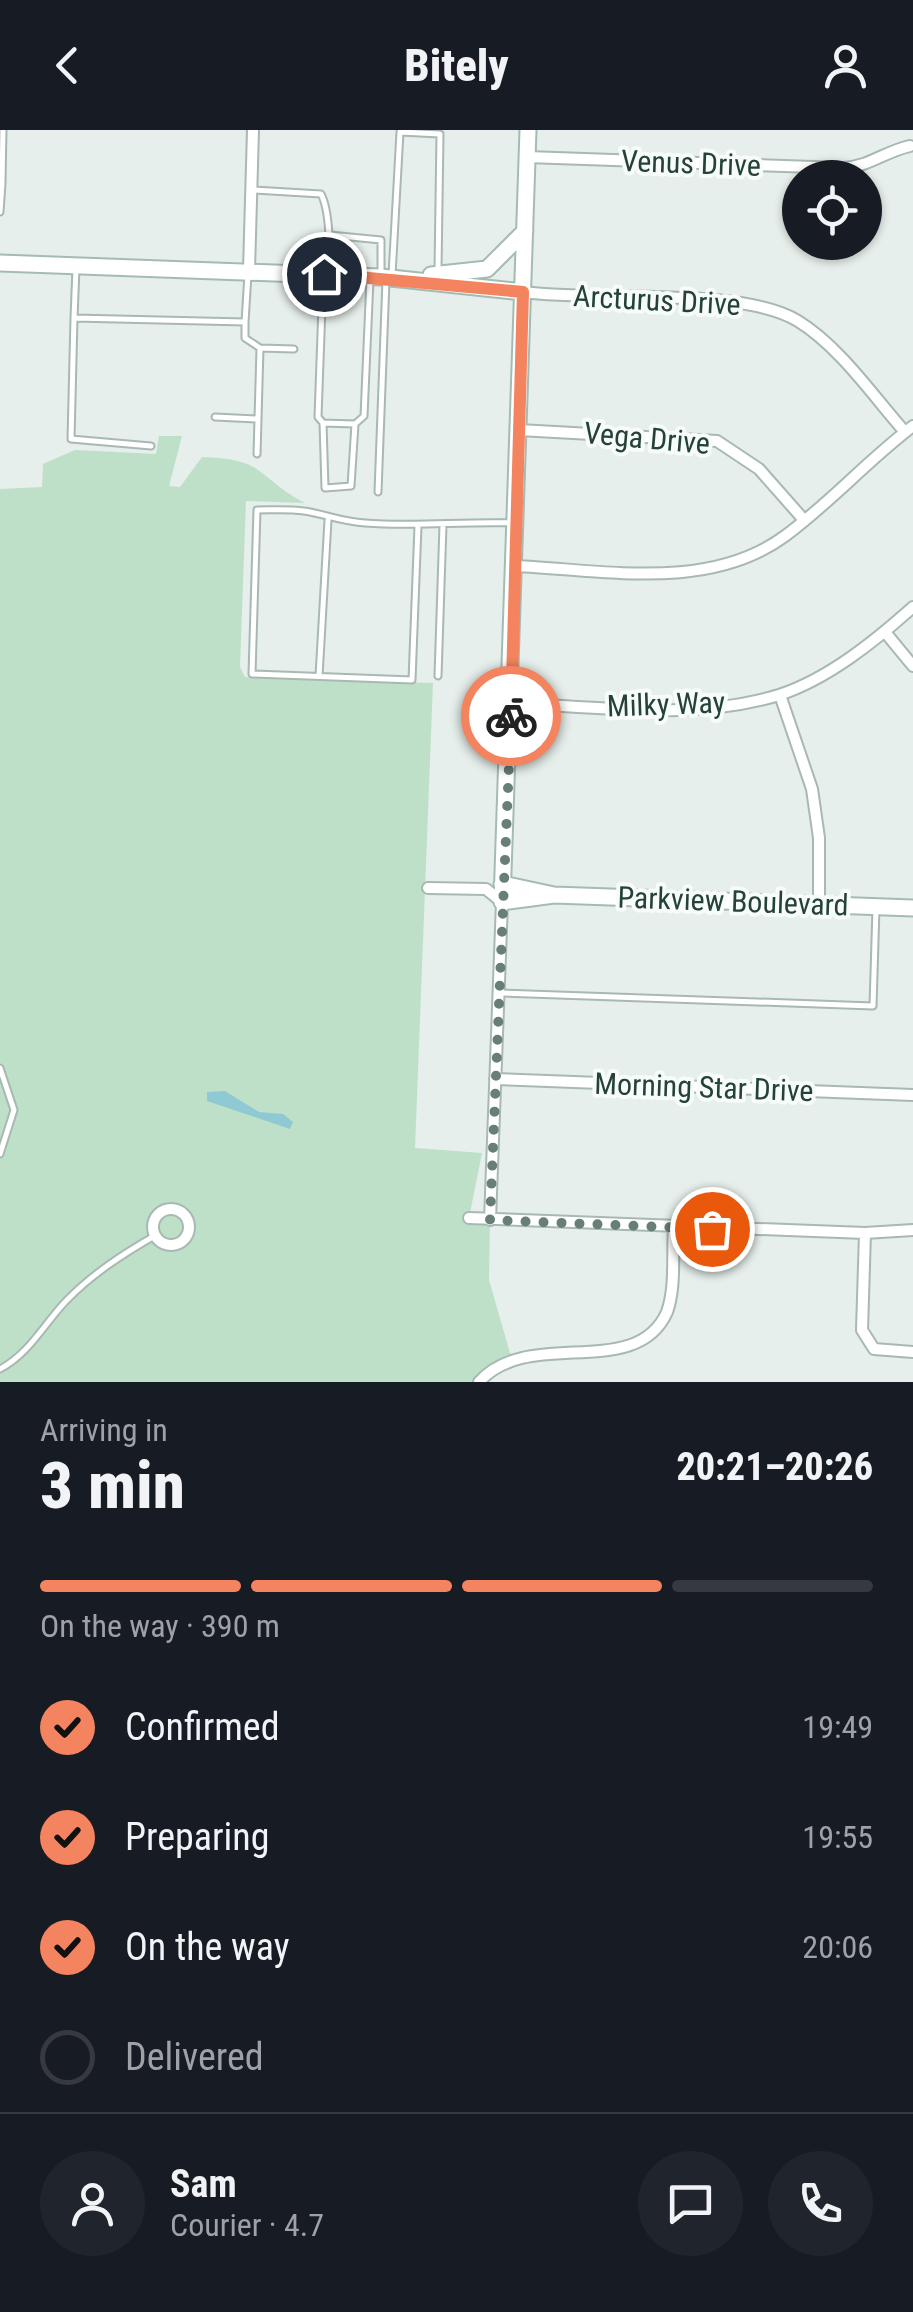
<!DOCTYPE html>
<meta charset="utf-8">
<style>
body{margin:0;font-family:"Roboto Condensed",sans-serif;background:#20242c;color:#f1f3f6;height:100vh;display:flex;flex-direction:column;font-size:38px;white-space:nowrap}
*{box-sizing:border-box;margin:0}
p{font-size:32px;color:#9ea1a6}
.icon{flex:none;width:55px;height:55px;fill:none;stroke:currentColor;stroke-width:2;stroke-linecap:round;stroke-linejoin:round}
.map{position:relative;height:1252px;overflow:hidden}
.details{display:flex;flex-direction:column;background:#171b24;flex:1}
.details>*{flex:none}
.fabs{position:absolute;left:782px;top:30px;display:grid;gap:20px}
.fabs a{display:grid;place-items:center;width:100px;height:100px;border-radius:50%;background:#171b24;box-shadow:0 2px 8px #0004;font-size:50px}
.pin{position:absolute;display:grid;place-items:center;width:85px;height:85px;color:#fff;margin:-42px;border:5px solid #fff;border-radius:50%;box-shadow:0 2px 10px #0007}
.courier{position:absolute;display:grid;place-items:center;width:100px;height:100px;margin:-50px;border:8px solid #f4845f;border-radius:50%;background:#fff;color:#222;box-shadow:0 2px 12px #0007}
.summary em{font-style:normal;font-weight:800}
.summary div{display:flex;flex-direction:column-reverse}
.summary{display:flex;align-items:center;justify-content:space-between;height:170px;padding:0 40px}
h1{font-size:65px;font-weight:800;line-height:75px}
.bar{display:grid;grid-template-columns:repeat(4,1fr);gap:15px 10px;align-content:center;height:120px;padding:0 40px}
.bar i{height:12px;border-radius:8px;background:#363941}
.bar .current{background:#f4845f}
.bar p{grid-column:span 4}
.line{display:flex;align-items:center;gap:25px;padding:0 40px;border-top:2px solid #363941}
.line div{flex:1}
.round{display:grid;place-items:center;flex:none;width:105px;height:105px;border-radius:52px;background:#20242c}
ol{padding:0 40px;list-style:none}
li{display:flex;align-items:center;gap:30px;height:110px}
li p{margin-inline-start:auto}
li .icon{padding:10px;border-radius:50%;background:#f4845f;color:#111;stroke-width:4}
li:last-child{color:#9ea1a6}
li i{width:55px;height:55px;border:5px solid #363941;border-radius:50%}
header{display:flex;justify-content:space-between;align-items:center;height:130px;padding:0 40px;background:#171b24;font-size:45px;font-weight:800}
.map>svg:first-child{display:block}
.green{fill:#bfe0c8}
.water{fill:#8ec9d4}
.lines{fill:none;stroke-linecap:round;stroke-linejoin:round}
.lane-casing{stroke:#a8b8b2;stroke-width:9}
.street-casing{stroke:#a8b8b2;stroke-width:14}
.secondary-casing{stroke:#a4bbb3;stroke-width:19}
.lane{stroke:#fff;stroke-width:5}
.street{stroke:#fff;stroke-width:10}
.secondary{stroke:#fff;stroke-width:15}
.done{stroke:#687f78;stroke-width:10;stroke-dasharray:0 18}
.route{stroke:#f4845f;stroke-width:12}
.labels{text-anchor:middle;dominant-baseline:central;stroke-width:8;stroke-linejoin:round;paint-order:stroke}
.street-label{font-size:30px;fill:#24423a;stroke:#f7fbf9}
</style>
<header><svg class="icon" aria-label="back" viewBox="0 0 24 24"><path d="M15 5l-7 7 7 7"/></svg>Bitely<svg class="icon" aria-label="person" viewBox="0 0 24 24"><circle cx="12" cy="8" r="4"/><path d="M4 21q1-7 8-7t8 7"/></svg></header>
<div class="map">
<svg width="913" height="1252" viewBox="0 0 913 1252">
<rect width="100%" height="100%" fill="#e6efeb"/>
<path class="green" d="M159 306H182L169 356 180 357 202 327C267 329 255 346 305 373L246 371 240 537 245 547 433 553 415 1018 482 1023 469 1088 490 1090 489 1150 512 1230 479 1252H0V359L42 357 43 334 75 320 156 324Z"/>
<path class="water" d="M225 961 259 982 283 984 293 992 290 999 207 971V962Z"/>
<g class="lines">
<defs>
<path id="lane" d="M2 52 3 0
M253 60 321 64C330 81 330 121 329 142
M0 82 2 53
M330 105 381 110V144
M76 138 74 188 245 192 248 144
M392 145 400 2 440 4 438 140
M323 148 318 287 323 293 325 358 351 356 355 294
M74 188 71 309 151 316
M245 192V208L260 218 257 324
M260 218 294 219
M215 287 258 289
M323 293 355 294 364 286 370 149
M378 362 386 150
M418 396 412 550 252 544 257 380C273 380 289 379 304 381 325 384 342 392 365 393 416 397 464 391 514 393
M319 546 328 390
M438 546 443 395
M501 863 873 876 876 778
M0 938 14 980 0 1024
M0 1239C29 1224 44 1194 66 1171 92 1144 123 1124 156 1105"/>
<path id="street" d="M527 27 843 38C868 37 886 21 910 16
M249 140 253 0
M523 162C595 172 741 156 798 191 840 217 873 266 905 302
M519 300 717 311 759 339 804 390
M516 436C604 440 709 462 785 406 830 373 868 330 913 296
M885 502 913 536
M780 565 812 659 819 708V774
M511 573C598 577 694 591 779 565 828 549 875 511 913 477
M428 758 486 759 502 772 490 1090
M495 949 913 965
M153 1097a18 18 0 1 1 36 0a18 18 0 1 1-36 0Z
M469 1088 865 1103
M913 1100 865 1103 862 1200 874 1219 913 1222
M479 1252C529 1196 636 1252 667 1182 676 1157 672 1124 674 1098"/>
<path id="secondary" d="M528 0 502 772 554 765
M0 133 381 147 523 162
M431 145 487 139 525 101
M502 754 554 765 913 778"/>
</defs>
<use href="#lane" class="lane-casing"/>
<use href="#street" class="street-casing"/>
<use href="#secondary" class="secondary-casing"/>
<use href="#lane" class="lane"/>
<use href="#street" class="street"/>
<use href="#secondary" class="secondary"/>
</g>
<g class="lines">
<path class="done" d="M511 586 490 1090 712 1099"/>
<path class="route" d="M324 144 523 162 511 586"/>
</g>
<g class="labels">
<g class="street-label">
<text transform="translate(691 33) rotate(2)">Venus Drive</text>
<text transform="translate(657 170) rotate(3)">Arcturus Drive</text>
<text transform="translate(647 308) rotate(5)">Vega Drive</text>
<text transform="translate(666 574) rotate(-2)">Milky Way</text>
<text transform="translate(733 771) rotate(2)">Parkview Boulevard</text>
<text transform="translate(704 957) rotate(2)">Morning Star Drive</text>
</g>
</g>
</svg>
<div class="fabs">
<a><svg class="icon" aria-label="locate" viewBox="0 0 24 24"><circle cx="12" cy="12" r="6"/><path d="M12 2v4M12 18v4M2 12h4M18 12h4"/></svg></a>
</div>
<div class="pin" style="left:712px;top:1099px;background:#ea580c"><svg class="icon" aria-label="bag" viewBox="0 0 24 24"><path d="M5 8h14l-1 12H6zM9 8a3 3 0 0 1 6 0"/></svg></div>
<div class="pin" style="left:324px;top:144px;background:#1f2937"><svg class="icon" aria-label="home" viewBox="0 0 24 24"><path d="M3 11l9-7 9 7M6 9v11h12V9"/></svg></div>
<div class="courier" style="left:511px;top:586px"><svg class="icon" aria-label="bike" viewBox="0 0 24 24"><circle cx="6" cy="16" r="4"/><circle cx="18" cy="16" r="4"/><path d="M6 16l4-8h5l3 8M10 8l3 8H6M13 5h3"/></svg></div>
</div>
<section class="details">
<div class="summary"><div><h1>3 min</h1><p>Arriving in</p></div><em>20:21–20:26</em></div>
<div class="bar"><i class="current"></i><i class="current"></i><i class="current"></i><i></i><p>On the way · 390 m</p></div>
<ol>
<li><svg class="icon" aria-label="check" viewBox="0 0 24 24"><path d="M5 12l5 5 9-10"/></svg>Confirmed<p>19:49</p></li>
<li><svg class="icon" aria-label="check" viewBox="0 0 24 24"><path d="M5 12l5 5 9-10"/></svg>Preparing<p>19:55</p></li>
<li><svg class="icon" aria-label="check" viewBox="0 0 24 24"><path d="M5 12l5 5 9-10"/></svg>On the way<p>20:06</p></li>
<li><i></i>Delivered</li>
</ol>
<div class="line" style="height:180px"><a class="round"><svg class="icon" aria-label="person" viewBox="0 0 24 24"><circle cx="12" cy="8" r="4"/><path d="M4 21q1-7 8-7t8 7"/></svg></a><div><b>Sam</b><p>Courier · 4.7</p></div><a class="round"><svg class="icon" aria-label="chat" viewBox="0 0 24 24"><path d="M4 5h16v11H9l-5 4z"/></svg></a><a class="round"><svg class="icon" aria-label="phone" viewBox="0 0 24 24"><path d="M5 4h4l2 5-3 2q2 4 5 5l2-3 5 2v4C11 20 4 13 5 4z"/></svg></a></div>
</section>
